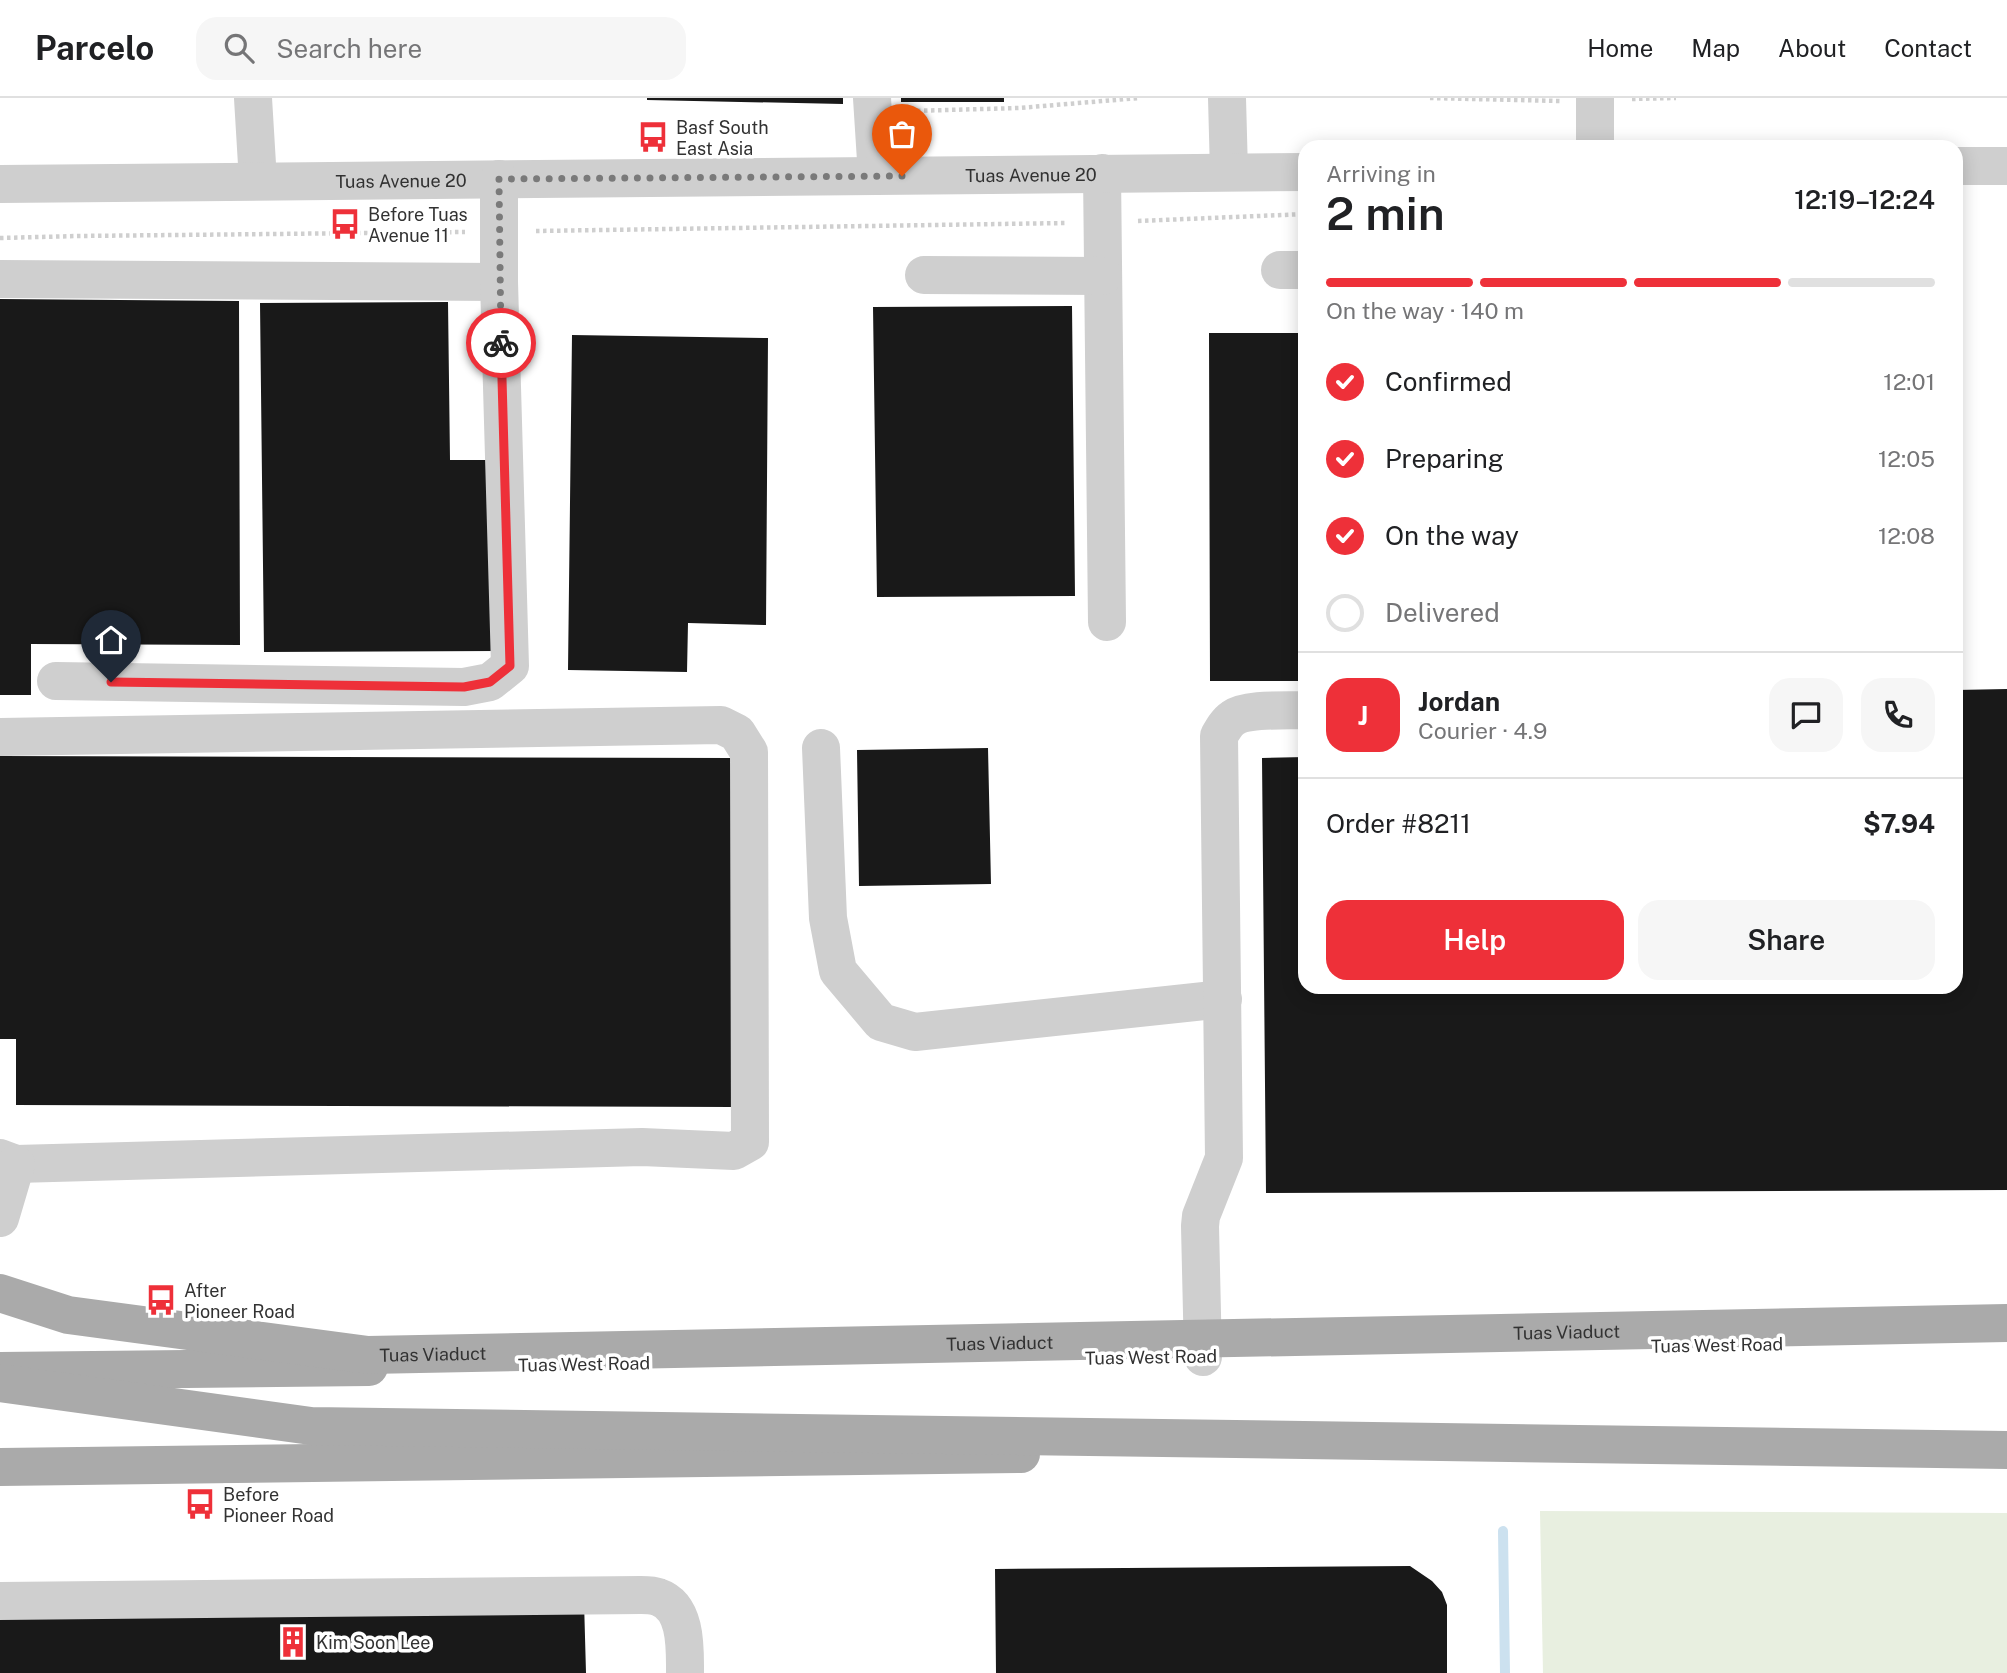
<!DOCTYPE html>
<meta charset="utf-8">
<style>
body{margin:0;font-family:"Public Sans",sans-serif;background:#f6f6f6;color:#202124;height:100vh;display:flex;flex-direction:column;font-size:26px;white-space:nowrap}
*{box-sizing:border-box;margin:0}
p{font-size:23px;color:#757577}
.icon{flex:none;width:38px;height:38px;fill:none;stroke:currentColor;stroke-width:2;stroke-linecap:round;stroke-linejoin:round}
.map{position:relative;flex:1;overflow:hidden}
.sheet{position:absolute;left:1298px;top:42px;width:665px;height:854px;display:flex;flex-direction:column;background:#fff;border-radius:21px;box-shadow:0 4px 18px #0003}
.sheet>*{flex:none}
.pin{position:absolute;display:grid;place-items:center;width:60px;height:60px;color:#fff;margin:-72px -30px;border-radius:50% 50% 50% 0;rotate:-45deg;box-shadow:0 0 7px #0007}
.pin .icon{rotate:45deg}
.courier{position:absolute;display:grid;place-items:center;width:70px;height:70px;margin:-35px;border:5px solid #ee3039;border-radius:50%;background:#fff;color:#222;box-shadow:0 2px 9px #0007}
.head em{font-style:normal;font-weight:600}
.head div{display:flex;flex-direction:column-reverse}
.head{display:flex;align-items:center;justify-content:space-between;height:119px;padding:0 28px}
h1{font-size:46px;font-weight:600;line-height:52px}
.bar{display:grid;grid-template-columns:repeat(4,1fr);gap:10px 7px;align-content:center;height:84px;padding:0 28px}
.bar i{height:9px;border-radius:5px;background:#e0e0e0}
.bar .on{background:#ee3039}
.bar p{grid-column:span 4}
.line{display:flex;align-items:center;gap:18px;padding:0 28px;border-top:2px solid #e0e0e0}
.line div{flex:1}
.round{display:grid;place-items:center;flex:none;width:74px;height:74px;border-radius:21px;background:#f6f6f6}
ol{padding:0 28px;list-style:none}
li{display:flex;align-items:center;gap:21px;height:77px}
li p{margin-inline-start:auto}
li .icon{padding:7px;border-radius:50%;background:#ee3039;color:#fff;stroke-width:4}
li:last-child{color:#757577}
li i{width:38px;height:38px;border:4px solid #e0e0e0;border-radius:50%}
.primary-button{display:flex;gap:14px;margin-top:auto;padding:14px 28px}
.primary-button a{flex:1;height:80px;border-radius:21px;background:#ee3039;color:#fff;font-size:28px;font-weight:600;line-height:80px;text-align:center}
.primary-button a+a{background:#f6f6f6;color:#202124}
header{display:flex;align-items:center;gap:42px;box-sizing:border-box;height:98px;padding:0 35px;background:#fff;border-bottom:2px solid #e0e0e0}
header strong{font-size:33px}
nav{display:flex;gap:38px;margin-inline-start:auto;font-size:24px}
.search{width:490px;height:63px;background:#f6f6f6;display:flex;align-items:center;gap:18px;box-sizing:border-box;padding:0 24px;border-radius:21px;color:#757577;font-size:26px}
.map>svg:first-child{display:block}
.green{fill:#e8efe0}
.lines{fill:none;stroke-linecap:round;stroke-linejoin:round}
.stream{stroke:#cce1ef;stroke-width:10}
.building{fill:#191919}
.path{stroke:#cfcfcf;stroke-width:4.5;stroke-dasharray:3.5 3.5;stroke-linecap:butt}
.minor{stroke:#cfcfcf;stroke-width:38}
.major{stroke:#aaa;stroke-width:38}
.major-bridge{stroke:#aaa;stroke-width:38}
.done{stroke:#7a7a7a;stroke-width:7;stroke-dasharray:0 12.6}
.route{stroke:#ee3039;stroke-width:9}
.labels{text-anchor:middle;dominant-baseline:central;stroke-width:7;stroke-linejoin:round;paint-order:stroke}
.poi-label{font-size:18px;fill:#323232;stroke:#fff;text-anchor:start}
.street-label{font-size:18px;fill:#323232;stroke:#fff}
</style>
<header>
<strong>Parcelo</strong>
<div class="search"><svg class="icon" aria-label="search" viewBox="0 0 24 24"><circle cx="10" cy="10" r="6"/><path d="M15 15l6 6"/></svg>Search here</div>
<nav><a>Home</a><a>Map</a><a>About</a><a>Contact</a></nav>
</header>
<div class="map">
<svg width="2007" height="1575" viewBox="0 0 2007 1575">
<rect width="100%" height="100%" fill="#fff"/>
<path class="green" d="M1540 1413 2007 1415V1575H1543Z"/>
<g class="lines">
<path class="stream" d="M1503 1433 1505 1575"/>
</g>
<path class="building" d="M647 0H843V6L647 2Z
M901 0H1004V4H901Z
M0 201 239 203 240 547 31 546V597H0Z
M448 204 450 362H495L497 553 264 554 260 205Z
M1072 208 1075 498 877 499 873 209Z
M1209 235H1306V583H1210Z
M572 237 768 240 766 527 688 525 687 574 568 572Z
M2007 591V1092L1266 1095 1262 660 1306 659V889H1956V592Z
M988 650 991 786 859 788 857 652Z
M0 658 732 660 734 1009 16 1007V941H0Z
M1410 1468 1432 1483 1442 1494 1447 1507V1575H996L995 1471Z
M584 1503 586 1575H0V1514Z"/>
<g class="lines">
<path class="path" d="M1430 0 1560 3
M1632 1 1676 0
M910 13 1019 10 1139 0
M1138 123 1306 116
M536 133 1066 125
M0 140 78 138 465 134"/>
<g class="minor">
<path d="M253 0 258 83"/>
<path d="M872 0 877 78"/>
<path d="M1227 0 1229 74"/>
<path d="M1595 49V0"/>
<path d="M1956 68H2007"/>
<path d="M1102 75 1107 524"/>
<path id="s1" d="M0 86 1306 74"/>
<path d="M1280 172H1306"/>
<path d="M924 177 1103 178"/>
<path d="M0 181 499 184"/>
<path d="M56 583 464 589 490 584 510 568 499 184V81"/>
<path d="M0 639 721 627 737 635 749 654 750 1044 734 1053 642 1049 16 1066 0 1060"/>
<path d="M821 650 828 820 838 873 881 924 915 934 1223 901"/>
<path d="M0 1120 16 1066"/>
<path d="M1203 1259 1200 1128 1201 1118 1224 1060 1219 638C1223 631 1227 624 1233 620 1247 610 1288 613 1306 612"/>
<path d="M0 1503 641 1497C646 1497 653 1497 658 1499 687 1509 685 1550 685 1575"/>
</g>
<path class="major" d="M0 1273 369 1269
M0 1369 1021 1356"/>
<g class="major-bridge">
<path id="s2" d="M0 1195 68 1217 368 1257 2007 1225"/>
<path d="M0 1285 311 1328 2007 1352"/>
</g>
</g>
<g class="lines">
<path class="done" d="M501 245 499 81 902 78"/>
<path class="route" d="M111 584 464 589 490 584 510 568 501 245"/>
</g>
<defs>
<symbol id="bus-bare" viewBox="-9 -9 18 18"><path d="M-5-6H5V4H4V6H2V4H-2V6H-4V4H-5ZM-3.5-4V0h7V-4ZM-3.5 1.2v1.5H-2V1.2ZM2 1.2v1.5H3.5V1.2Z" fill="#ee3039" stroke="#fff" stroke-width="2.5" paint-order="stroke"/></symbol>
<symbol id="building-bare" viewBox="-9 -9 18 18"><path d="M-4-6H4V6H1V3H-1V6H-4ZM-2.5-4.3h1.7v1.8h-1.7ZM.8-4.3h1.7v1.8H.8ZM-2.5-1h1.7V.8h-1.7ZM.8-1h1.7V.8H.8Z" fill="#ee3039" stroke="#fff" stroke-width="2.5" paint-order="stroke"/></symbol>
</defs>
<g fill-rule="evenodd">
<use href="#bus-bare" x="631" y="17" width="44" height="44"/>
<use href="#bus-bare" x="323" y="104" width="44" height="44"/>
<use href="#bus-bare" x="139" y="1180" width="44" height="44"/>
<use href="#bus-bare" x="178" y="1384" width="44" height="44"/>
<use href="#building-bare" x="271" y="1522" width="44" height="44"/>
</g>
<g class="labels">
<g class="poi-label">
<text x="676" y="29">Basf South<tspan x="676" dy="21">East Asia</tspan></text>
<text x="368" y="116">Before Tuas<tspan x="368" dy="21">Avenue 11</tspan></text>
<text x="184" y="1192">After<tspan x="184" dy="21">Pioneer Road</tspan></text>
<text x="223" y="1396">Before<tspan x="223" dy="21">Pioneer Road</tspan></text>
<text x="316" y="1544">Kim Soon Lee</text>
</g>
<g class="street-label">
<text stroke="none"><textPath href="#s1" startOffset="1031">Tuas Avenue 20</textPath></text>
<text stroke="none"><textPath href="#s1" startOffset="401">Tuas Avenue 20</textPath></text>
<text stroke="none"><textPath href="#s2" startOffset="1573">Tuas Viaduct</textPath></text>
<text stroke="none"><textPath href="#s2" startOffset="1006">Tuas Viaduct</textPath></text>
<text transform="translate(1717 1247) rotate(-1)">Tuas West Road</text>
<text stroke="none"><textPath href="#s2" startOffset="439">Tuas Viaduct</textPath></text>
<text transform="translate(1151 1259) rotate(-1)">Tuas West Road</text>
<text transform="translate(584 1266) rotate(-1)">Tuas West Road</text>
</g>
</g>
</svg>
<div class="pin" style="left:902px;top:78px;background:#ea580c"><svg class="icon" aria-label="bag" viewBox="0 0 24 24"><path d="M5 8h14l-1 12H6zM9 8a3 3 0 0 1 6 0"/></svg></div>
<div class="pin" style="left:111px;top:584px;background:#1f2937"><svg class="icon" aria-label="home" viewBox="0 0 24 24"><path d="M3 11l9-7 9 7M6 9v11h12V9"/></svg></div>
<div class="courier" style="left:501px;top:245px"><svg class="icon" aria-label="bike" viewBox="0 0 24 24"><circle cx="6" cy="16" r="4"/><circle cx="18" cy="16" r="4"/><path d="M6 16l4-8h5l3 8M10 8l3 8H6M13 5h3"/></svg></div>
<section class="sheet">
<div class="head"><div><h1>2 min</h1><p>Arriving in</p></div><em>12:19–12:24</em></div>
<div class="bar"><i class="on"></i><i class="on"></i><i class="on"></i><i></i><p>On the way · 140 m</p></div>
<ol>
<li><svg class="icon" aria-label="check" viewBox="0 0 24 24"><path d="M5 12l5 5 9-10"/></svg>Confirmed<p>12:01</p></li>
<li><svg class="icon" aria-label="check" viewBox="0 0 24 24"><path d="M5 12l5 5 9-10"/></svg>Preparing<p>12:05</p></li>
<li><svg class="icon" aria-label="check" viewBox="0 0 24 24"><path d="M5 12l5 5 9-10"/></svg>On the way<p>12:08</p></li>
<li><i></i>Delivered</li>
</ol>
<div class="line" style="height:126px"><b class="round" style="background:#ee3039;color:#fff">J</b><div><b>Jordan</b><p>Courier · 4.9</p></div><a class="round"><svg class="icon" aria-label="chat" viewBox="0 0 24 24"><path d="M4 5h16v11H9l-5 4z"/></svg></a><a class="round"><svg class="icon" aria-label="phone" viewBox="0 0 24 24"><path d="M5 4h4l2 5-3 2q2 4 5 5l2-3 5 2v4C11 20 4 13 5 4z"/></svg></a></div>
<div class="line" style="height:91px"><div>Order #8211</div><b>$7.94</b></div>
<div class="primary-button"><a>Help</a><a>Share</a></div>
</section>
</div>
